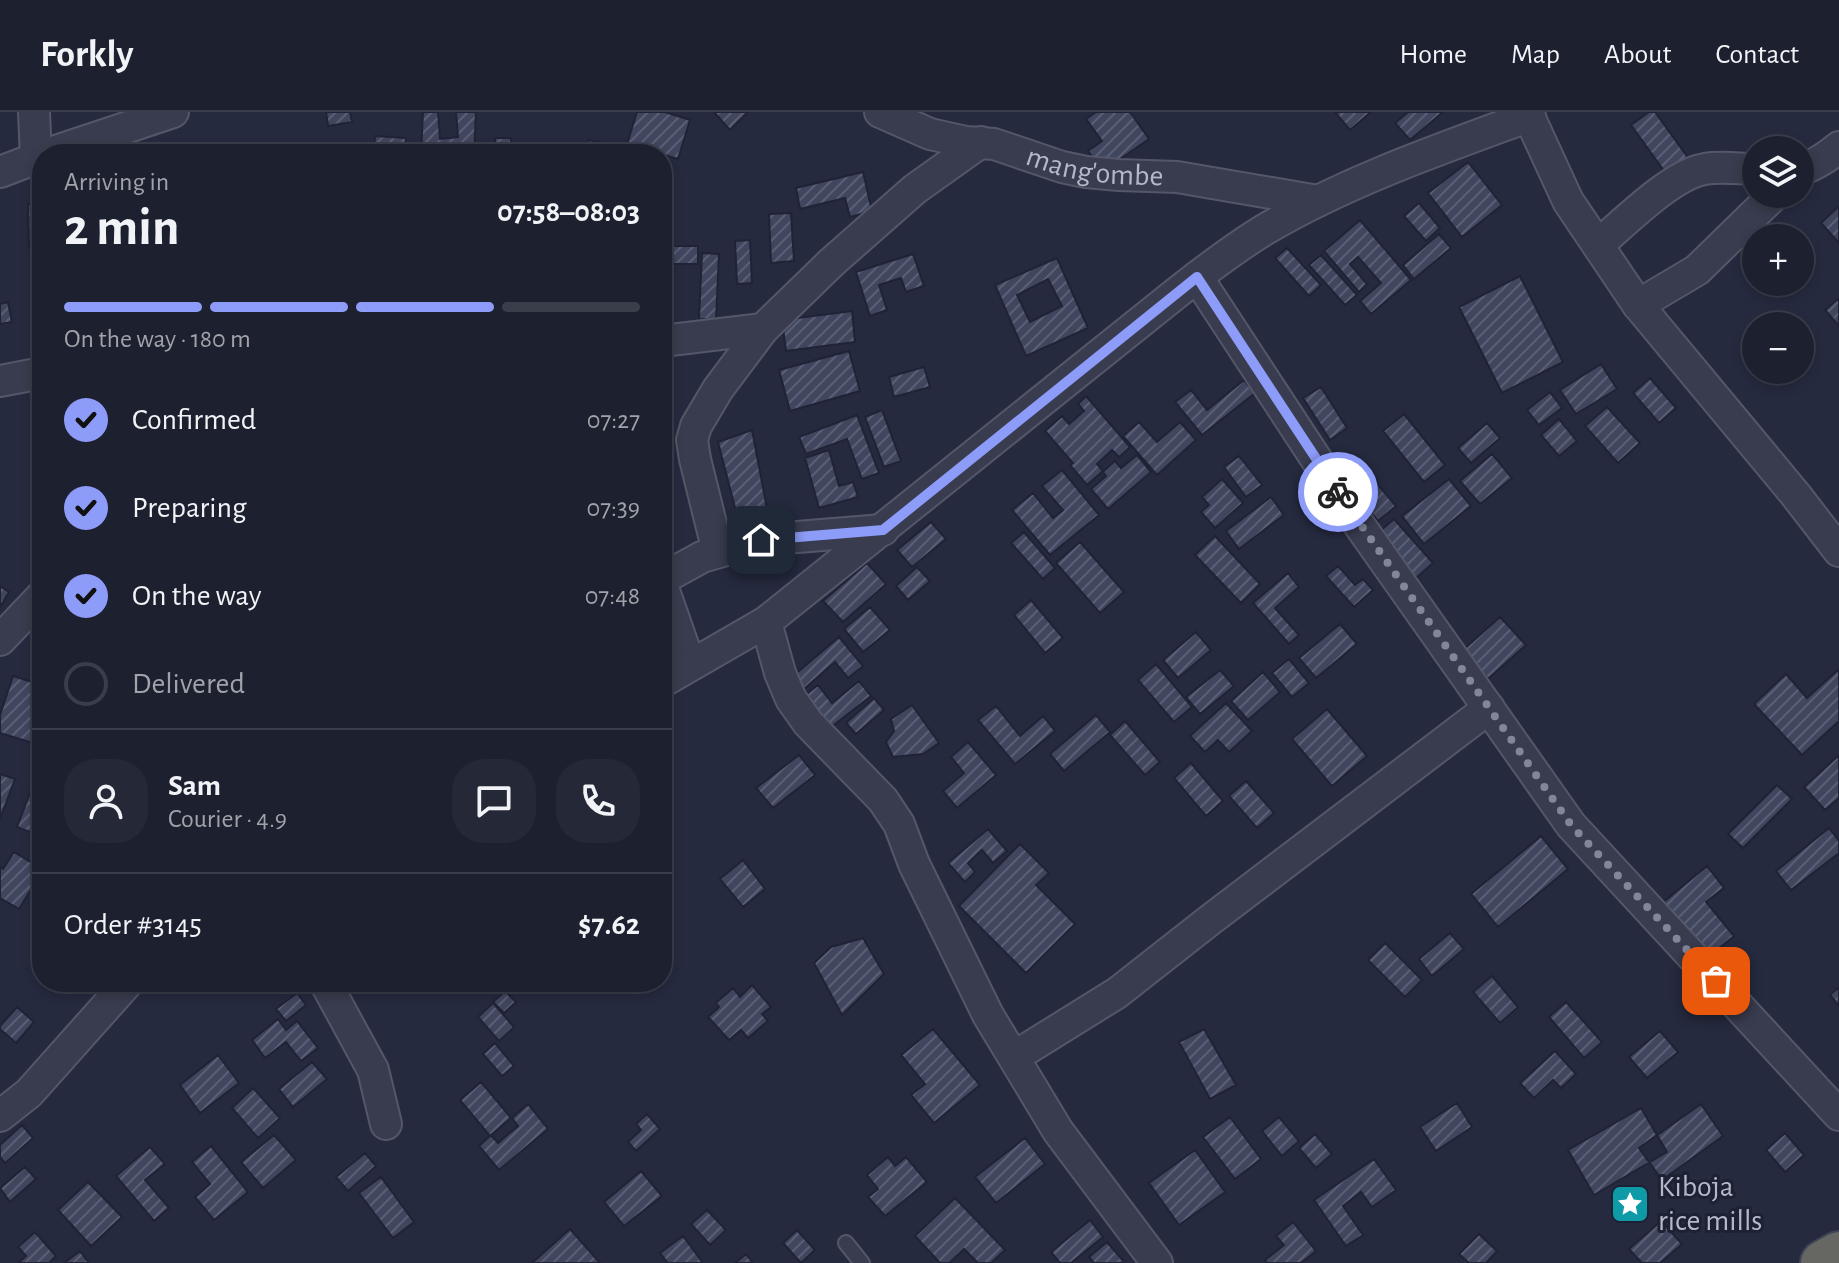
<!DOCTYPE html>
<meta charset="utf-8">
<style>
body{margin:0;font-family:"Alegreya Sans",sans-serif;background:#252837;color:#f1f3f6;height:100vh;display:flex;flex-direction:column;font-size:30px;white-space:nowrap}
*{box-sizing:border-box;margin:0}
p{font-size:26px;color:#a0a3aa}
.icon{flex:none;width:44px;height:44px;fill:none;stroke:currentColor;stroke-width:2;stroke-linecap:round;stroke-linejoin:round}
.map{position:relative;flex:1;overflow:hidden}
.details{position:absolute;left:32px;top:32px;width:640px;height:848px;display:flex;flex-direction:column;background:#1c202f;border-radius:32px;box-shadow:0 4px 12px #0003,0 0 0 2px #3a3e4b}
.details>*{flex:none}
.buttons{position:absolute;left:1742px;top:24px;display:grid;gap:16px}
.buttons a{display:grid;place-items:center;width:72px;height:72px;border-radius:50%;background:#1c202f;box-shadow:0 4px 12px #0003,0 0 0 2px #3a3e4b;font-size:40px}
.pin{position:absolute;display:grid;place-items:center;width:68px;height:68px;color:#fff;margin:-34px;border-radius:16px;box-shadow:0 4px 12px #0006}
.courier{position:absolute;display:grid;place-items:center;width:80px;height:80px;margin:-40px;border:6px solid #8c9cf8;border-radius:50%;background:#fff;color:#222;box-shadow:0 2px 10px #0007}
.head em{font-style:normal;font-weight:700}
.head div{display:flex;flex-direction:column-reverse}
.head{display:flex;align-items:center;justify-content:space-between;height:136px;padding:0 32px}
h1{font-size:52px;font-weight:700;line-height:60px}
.bar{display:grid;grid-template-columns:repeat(4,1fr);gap:12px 8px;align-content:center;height:96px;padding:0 32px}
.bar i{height:10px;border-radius:6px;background:#3a3e4b}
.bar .on{background:#8c9cf8}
.bar p{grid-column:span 4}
.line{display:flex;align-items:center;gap:20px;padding:0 32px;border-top:2px solid #3a3e4b}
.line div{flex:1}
.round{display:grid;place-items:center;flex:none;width:84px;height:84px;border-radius:32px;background:#252837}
ol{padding:0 32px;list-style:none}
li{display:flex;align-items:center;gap:24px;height:88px}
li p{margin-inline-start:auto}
li .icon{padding:8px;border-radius:50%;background:#8c9cf8;color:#111;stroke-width:4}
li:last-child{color:#a0a3aa}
li i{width:44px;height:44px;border:4px solid #3a3e4b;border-radius:50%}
header{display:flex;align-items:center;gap:48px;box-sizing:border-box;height:112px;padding:0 40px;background:#1c202f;border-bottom:2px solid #3a3e4b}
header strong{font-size:38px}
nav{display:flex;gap:44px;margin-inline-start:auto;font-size:28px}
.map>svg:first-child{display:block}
.building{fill:url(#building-hatch);stroke:#202336;stroke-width:2;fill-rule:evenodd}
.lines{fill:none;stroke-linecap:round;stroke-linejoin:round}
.service-casing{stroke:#545769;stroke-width:18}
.minor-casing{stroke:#545769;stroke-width:34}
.trunk-casing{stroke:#414456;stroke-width:48}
.service{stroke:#393c4f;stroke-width:14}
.minor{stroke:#393c4f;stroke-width:30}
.trunk{stroke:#666662;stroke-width:44}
.done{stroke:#838699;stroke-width:8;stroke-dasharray:0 14.4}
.route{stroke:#8c9cf8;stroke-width:10}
.labels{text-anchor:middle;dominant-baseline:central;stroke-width:6;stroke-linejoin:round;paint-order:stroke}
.street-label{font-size:30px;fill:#b5b8c9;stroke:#1d2134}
.poi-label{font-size:30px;fill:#b5b8c9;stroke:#1d2134;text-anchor:start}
</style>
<header>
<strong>Forkly</strong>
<nav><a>Home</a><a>Map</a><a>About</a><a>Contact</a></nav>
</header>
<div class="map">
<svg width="1839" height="1151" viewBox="0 0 1839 1151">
<defs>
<pattern id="building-hatch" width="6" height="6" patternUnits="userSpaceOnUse" patternTransform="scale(2)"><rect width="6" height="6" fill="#41465f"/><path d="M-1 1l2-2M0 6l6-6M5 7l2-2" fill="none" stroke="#5a5f75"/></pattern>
</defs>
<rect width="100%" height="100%" fill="#252a3f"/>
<path class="building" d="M326 0H350L352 10 328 14Z
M423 0H438L440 27 458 25 456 0H476L474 42H421Z
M637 0H665L690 8 678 47 627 32Z
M714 0H748L730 18Z
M1096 0H1130L1149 27 1103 59 1088 39 1102 29 1086 7Z
M1335 0H1371L1350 18Z
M1406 0H1443L1410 28 1395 11 1407 1Z
M1649 0H1655L1689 47 1667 63 1631 13Z
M375 24 406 26 405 39 374 38Z
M495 26H511V41L523 42H495Z
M588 28 618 33 617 42H585Z
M1468 50 1502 93 1462 125 1428 81Z
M863 60 872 99 850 105 845 86 800 97 796 76Z
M662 78H666L665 117H662Z
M1419 91 1440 116 1426 129 1404 104Z
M28 92H42V136H29Z
M1838 95 1839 96V131L1821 111Z
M791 101 794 149 771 151 769 102Z
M1360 108 1411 168 1371 202 1360 189 1381 171 1358 145 1350 152 1367 172 1359 180 1324 139Z
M1439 122 1451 136 1414 167 1403 153Z
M750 128 752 171 737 172 735 129Z
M662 134H698V152H667V197H662Z
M1287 136 1321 173 1309 184 1275 146Z
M702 141 719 142 716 208 699 207Z
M913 142 924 174 906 180 901 166 879 173 887 198 870 204 856 160Z
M1321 143 1357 183 1345 193 1309 153Z
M1057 146 1088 216 1026 244 995 173ZM1048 167 1062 194 1030 210 1017 183Z
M1520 164 1563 250 1502 281 1459 195Z
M1839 186V214L1825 198Z
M8 190 12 210 0 212V192Z
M852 199 855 230 786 239 782 208Z
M849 239 860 279 790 299 779 258Z
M1601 252 1617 277 1576 302 1560 278Z
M924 255 930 275 894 285 889 265Z
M1650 266 1676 296 1659 311 1633 281Z
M1244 268 1255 281 1202 323 1175 290 1191 278 1207 298Z
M1321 275 1347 316 1330 328 1303 286Z
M1550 280 1562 296 1539 313 1527 298Z
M1086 284 1130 335 1119 345 1112 338 1097 352 1103 359 1087 373 1070 353 1073 351 1045 319 1062 304 1069 312 1084 299 1078 292Z
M1607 295 1640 331 1618 351 1585 314Z
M882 298 901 349 884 355 865 305Z
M1404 302 1445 353 1424 370 1383 319Z
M857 303 879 361 862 367 847 327 806 342 799 325Z
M1559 307 1577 329 1559 344 1541 323Z
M1139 310 1157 330 1180 310 1196 328 1157 363 1123 324Z
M1487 311 1500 326 1471 351 1458 336Z
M752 318 770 412 740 415 718 330Z
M829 338 839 374 853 370 858 385 819 396 805 346Z
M1492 342 1512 366 1480 392 1460 369Z
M1137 343 1151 360 1108 397 1091 377 1106 364 1103 360 1115 349 1121 356Z
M1239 344 1262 373 1246 385 1224 355Z
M1364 356 1396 394 1378 409 1346 371Z
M1062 358 1099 403 1050 443 1012 398 1033 381 1053 406 1063 398 1042 374Z
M1222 367 1243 391 1215 416 1201 400 1209 393 1202 385Z
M1449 367 1471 394 1424 432 1402 404Z
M1271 385 1284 403 1239 437 1226 419Z
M1394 407 1433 451 1416 466 1377 422Z
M931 410 946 427 912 455 897 438Z
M1024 420 1055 456 1043 467 1011 431Z
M1215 424 1260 472 1241 491 1195 443Z
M1080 430 1124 480 1100 501 1056 451Z
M867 451 886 472 843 510 823 489Z
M1338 454 1355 473 1363 467 1373 478 1354 495 1326 464Z
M917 455 930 469 908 488 896 474Z
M1288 461 1299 475 1275 496 1299 523 1289 532 1253 491Z
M0 474 9 480 0 495Z
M1031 488 1063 526 1045 541 1014 503Z
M870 495 890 518 863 540 844 517Z
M1500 505 1526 533 1488 567 1463 538Z
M1340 512 1357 532 1316 566 1299 546Z
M1196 520 1211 538 1178 566 1163 548Z
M839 525 863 554 848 566 835 550 804 577 793 564Z
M1289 547 1309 571 1292 585 1272 561Z
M1156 552 1192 595 1174 610 1138 568Z
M1839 557V609L1802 643 1754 592 1786 562 1807 586Z
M1220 558 1234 574 1200 602 1186 585Z
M1263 560 1280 580 1248 608 1231 589Z
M13 564 42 573V612L36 632 0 621V603Z
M859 569 871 584 830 616 804 584 818 573 832 591Z
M874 586 884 598 856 622 846 611Z
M1226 591 1252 619 1229 640 1218 628 1205 640 1190 624Z
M912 593 939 631 923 642 893 645 886 630 894 619 891 607Z
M996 594 1020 624 1043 604 1055 619 1015 652 978 608Z
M1327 597 1367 644 1332 674 1292 627Z
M1096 603 1110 620 1064 659 1050 642Z
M1125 609 1160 650 1145 663 1110 623Z
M968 630 996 663 957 696 943 679 964 661 951 645Z
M799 643 815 663 773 696 756 676Z
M1839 643V686L1825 698 1804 675Z
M1191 651 1223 689 1206 704 1174 666Z
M0 662 15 667 0 707Z
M1246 669 1274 701 1257 716 1229 684Z
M33 673 42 676V725L17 715Z
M1777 673 1792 687 1743 736 1728 722Z
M1829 716 1839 729V741L1791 778 1776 759Z
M988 717 1007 739 993 751 982 738 968 751 975 760 965 770 948 751Z
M1541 724 1568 757 1498 815 1471 782Z
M1020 732 1049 761 1036 773 1075 812 1026 861 959 794Z
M14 740 42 757V760L19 797 0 786V754L3 757Z
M662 748 674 762 662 773Z
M743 748 765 777 743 795 720 767Z
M1707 754 1724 776 1706 790 1734 824 1706 847 1661 792Z
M1450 821 1464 837 1432 864 1419 847Z
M863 826 884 862 842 903 814 851 831 835Z
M1385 831 1422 868 1405 885 1368 848Z
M1492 864 1518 895 1500 911 1473 880Z
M752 873 771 895 762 902 768 909 748 926 741 918 729 928 708 905 719 895 716 891 733 876 740 885Z
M1839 875V894L1830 883Z
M505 879 516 890 504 901 493 890Z
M297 881 306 893 286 909 276 897Z
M1566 890 1602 930 1584 946 1549 905Z
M493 891 514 915 499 929 478 905Z
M17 895 34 910 16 931 0 917V914Z
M278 907 286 918 297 909 318 936 301 949 286 930 265 946 252 928Z
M933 917 980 973 934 1011 911 983 925 972 901 943Z
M1204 917 1236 973 1210 987 1179 930Z
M1660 919 1678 940 1647 966 1629 945Z
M495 931 514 954 502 964 483 942Z
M1555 939 1576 962 1561 976 1553 968 1534 986 1520 971Z
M218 943 239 971 200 1001 180 973Z
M312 950 327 967 293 995 279 977Z
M481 970 511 1006 490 1024 460 988Z
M253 976 280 1006 258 1026 232 996Z
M1457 991 1472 1015 1436 1039 1420 1015Z
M528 992 548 1017 499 1058 479 1034 491 1023 498 1031 518 1014 512 1006Z
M1701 992 1723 1024 1662 1068 1639 1036Z
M1641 996 1667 1040 1594 1083 1568 1038Z
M647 1002 660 1017 636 1039 628 1030 641 1018 636 1012Z
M1230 1005 1261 1047 1235 1067 1203 1025Z
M1279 1005 1299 1029 1282 1044 1262 1019Z
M22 1013 33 1026 5 1051 0 1045V1033Z
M1785 1021 1804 1043 1785 1060 1766 1038Z
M1315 1022 1332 1042 1316 1056 1299 1036Z
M274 1023 296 1048 263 1076 241 1050Z
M1025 1026 1045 1052 996 1091 975 1065Z
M211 1034 248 1080 214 1108 195 1085 210 1072 192 1050Z
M150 1035 165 1052 145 1068 169 1096 154 1109 116 1064Z
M1195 1038 1225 1080 1179 1113 1149 1071Z
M365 1041 376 1054 348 1079 336 1065Z
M888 1045 895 1054 906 1045 927 1070 885 1104 868 1085 878 1077 867 1063Z
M1374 1047 1396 1078 1372 1095 1361 1080 1343 1094 1363 1123 1346 1134 1314 1088Z
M25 1055 36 1067 10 1090 0 1076Z
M641 1059 662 1084 624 1114 604 1090Z
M381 1065 414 1110 393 1126 359 1081Z
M88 1070 122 1105 91 1134 58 1098Z
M955 1086 1005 1138 991 1151H978L964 1137 949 1151H940L915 1124Z
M707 1098 726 1118 710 1133 691 1112Z
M1090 1108 1103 1125 1071 1151H1060L1051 1140Z
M1661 1109 1682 1132 1660 1151H1642L1629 1137Z
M1293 1110 1316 1139 1301 1151H1267L1265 1148 1284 1133 1276 1124Z
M570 1117 600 1151H532Z
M797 1118 815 1138 801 1151 783 1131Z
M35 1120 56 1144 49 1151H18L26 1144 18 1135Z
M1479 1122 1497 1139 1486 1151H1469L1459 1142Z
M683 1124 703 1151H668L660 1141Z
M1107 1130 1125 1151H1094L1089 1145Z
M80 1139 89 1151H64Z
M746 1142 753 1151H735Z"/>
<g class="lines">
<defs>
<path id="service" d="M846 1131 862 1151"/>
<g id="minor">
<path d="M34 0 36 46"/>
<path id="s1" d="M880 0 930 22 966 30 994 32 1062 55 1086 60 1119 63 1177 65 1318 89"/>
<path d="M1527 0 1568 89 1638 193 1795 382 1839 439"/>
<path d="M47 42 173 0"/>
<path d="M1800 58C1816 53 1827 45 1839 35"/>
<path d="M0 60 42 44"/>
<path d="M1598 133C1624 111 1672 62 1705 57 1721 54 1740 57 1756 57"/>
<path d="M1197 165 1360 414 1571 713 1839 1003"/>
<path d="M1638 193 1697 158 1775 82"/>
<path d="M662 229 763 217"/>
<path d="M0 269 42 261"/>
<path d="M718 440 695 347 692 328 696 314 718 277 763 217 832 150 915 77 981 30"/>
<path d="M662 467 702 445 761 428 883 418"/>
<path d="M662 473 690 553"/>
<path d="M766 510 780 561 791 587 808 611 883 688 899 712 914 752 988 903 1058 1019 1157 1151"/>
<path d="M0 528 42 484"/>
<path d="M662 570 766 510 1169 187C1199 163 1230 139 1264 118 1347 69 1440 37 1530 4"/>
<path d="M325 870 373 958 386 1012"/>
<path d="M1014 945 1117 881 1210 808 1489 596"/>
<path d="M0 1004 29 981 128 870"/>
</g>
<path id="trunk" d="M1823 1151 1839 1142"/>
</defs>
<use href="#service" class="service-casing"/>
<use href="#minor" class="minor-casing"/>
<use href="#trunk" class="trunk-casing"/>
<use href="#service" class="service"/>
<use href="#minor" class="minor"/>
<use href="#trunk" class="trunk"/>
</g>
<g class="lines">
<path class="done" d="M1338 380 1571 713 1716 869"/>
<path class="route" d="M761 428 883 418 1197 165 1338 380"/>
</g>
<defs>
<symbol id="sight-square" viewBox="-11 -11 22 22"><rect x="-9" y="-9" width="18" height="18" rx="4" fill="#0f9aa8" stroke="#1d2134"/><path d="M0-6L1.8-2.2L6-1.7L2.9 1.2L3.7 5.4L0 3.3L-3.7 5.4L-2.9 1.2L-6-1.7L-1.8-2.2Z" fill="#fff"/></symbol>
</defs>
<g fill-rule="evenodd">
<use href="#sight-square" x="1608" y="1070" width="44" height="44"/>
</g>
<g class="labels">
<g class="street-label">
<text stroke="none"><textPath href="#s1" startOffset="224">mang'ombe</textPath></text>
</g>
<g class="poi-label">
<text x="1658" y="1075">Kiboja<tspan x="1658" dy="34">rice mills</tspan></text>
</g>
</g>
</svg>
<div class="buttons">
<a><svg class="icon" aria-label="layers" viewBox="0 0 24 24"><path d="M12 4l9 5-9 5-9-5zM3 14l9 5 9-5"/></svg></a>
<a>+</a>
<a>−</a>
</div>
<div class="pin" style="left:1716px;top:869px;background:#ea580c"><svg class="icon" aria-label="bag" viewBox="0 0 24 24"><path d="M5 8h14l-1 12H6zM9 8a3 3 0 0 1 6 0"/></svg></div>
<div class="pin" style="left:761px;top:428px;background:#1f2937"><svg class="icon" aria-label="home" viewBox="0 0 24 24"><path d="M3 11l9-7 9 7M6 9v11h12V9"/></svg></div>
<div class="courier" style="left:1338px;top:380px"><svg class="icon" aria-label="bike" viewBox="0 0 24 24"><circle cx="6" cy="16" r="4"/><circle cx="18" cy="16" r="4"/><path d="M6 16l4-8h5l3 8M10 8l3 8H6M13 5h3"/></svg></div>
<section class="details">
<div class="head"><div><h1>2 min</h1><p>Arriving in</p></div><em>07:58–08:03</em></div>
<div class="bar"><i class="on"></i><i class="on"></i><i class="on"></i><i></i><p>On the way · 180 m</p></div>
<ol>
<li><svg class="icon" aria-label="check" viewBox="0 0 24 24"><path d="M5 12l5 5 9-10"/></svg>Confirmed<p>07:27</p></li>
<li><svg class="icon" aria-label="check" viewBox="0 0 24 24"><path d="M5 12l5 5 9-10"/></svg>Preparing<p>07:39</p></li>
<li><svg class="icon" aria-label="check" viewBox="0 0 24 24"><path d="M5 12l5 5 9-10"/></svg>On the way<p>07:48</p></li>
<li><i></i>Delivered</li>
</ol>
<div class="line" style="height:144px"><a class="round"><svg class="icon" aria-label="person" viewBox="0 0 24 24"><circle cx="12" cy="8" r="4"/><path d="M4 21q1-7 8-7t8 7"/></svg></a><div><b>Sam</b><p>Courier · 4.9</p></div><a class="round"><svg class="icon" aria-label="chat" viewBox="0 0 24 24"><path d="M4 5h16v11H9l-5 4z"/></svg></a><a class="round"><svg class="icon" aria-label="phone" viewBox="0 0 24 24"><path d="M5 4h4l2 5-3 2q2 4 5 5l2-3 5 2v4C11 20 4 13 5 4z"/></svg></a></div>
<div class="line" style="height:104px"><div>Order #3145</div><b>$7.62</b></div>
</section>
</div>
